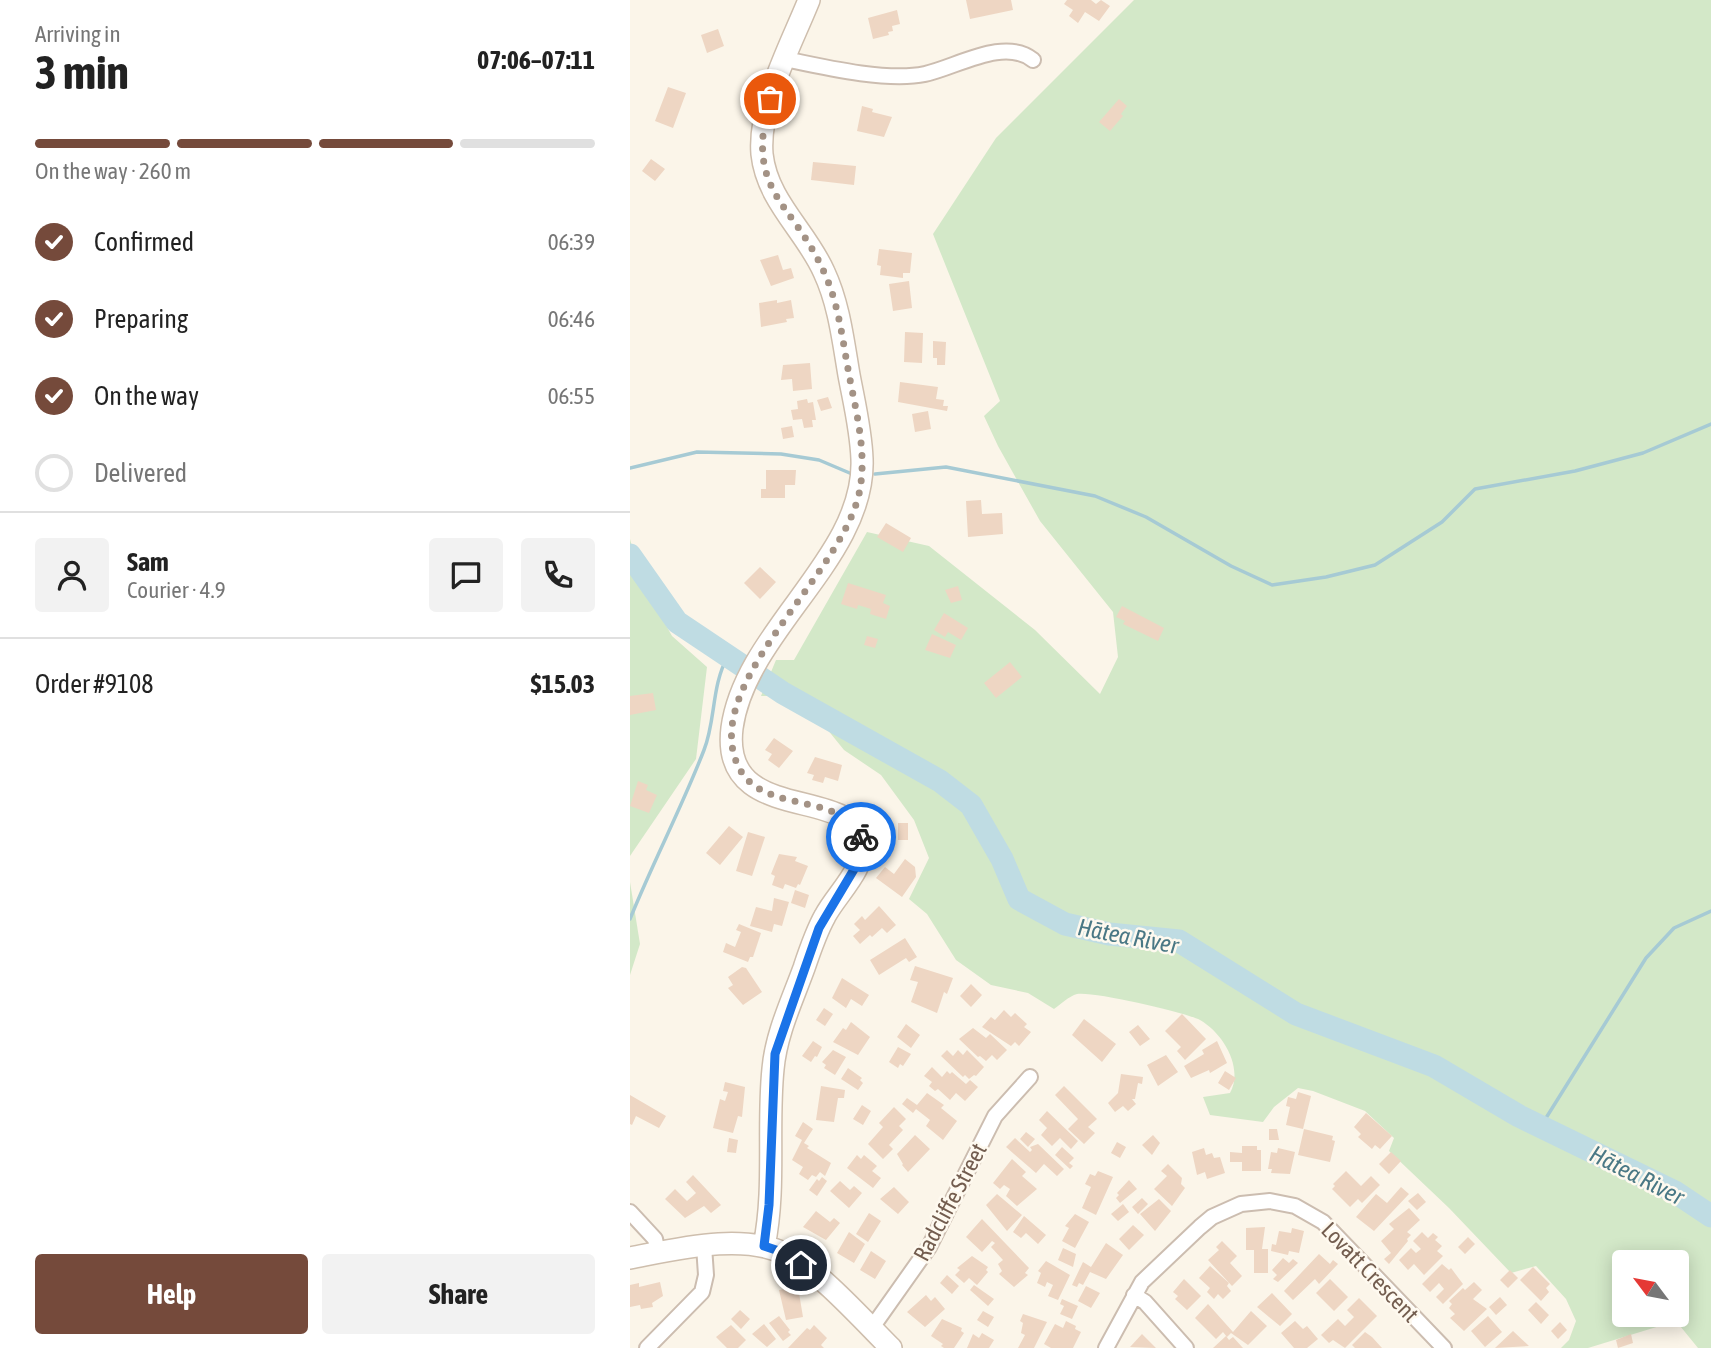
<!DOCTYPE html>
<meta charset="utf-8">
<style>
body{margin:0;font-family:"Asap Condensed",sans-serif;background:#f2f2f2;color:#222;height:100vh;display:flex;flex-direction:column;font-size:26px;white-space:nowrap}
*{box-sizing:border-box;margin:0}
p{font-size:23px;color:#767676}
.icon{flex:none;width:38px;height:38px;fill:none;stroke:currentColor;stroke-width:2;stroke-linecap:round;stroke-linejoin:round}
.map{position:relative;flex:1;overflow:hidden}
.drawer{display:flex;flex-direction:column;background:#fff;width:630px}
.drawer>*{flex:none}
.needle{width:46px;rotate:302deg}
.fabs{position:absolute;left:982px;top:1250px;display:grid;gap:14px}
.fabs a{display:grid;place-items:center;width:77px;height:77px;border-radius:7px;background:#fff;box-shadow:0 4px 18px #0003;font-size:35px}
.pin{position:absolute;display:grid;place-items:center;width:60px;height:60px;color:#fff;margin:-30px;border:4px solid #fff;border-radius:50%;box-shadow:0 2px 7px #0007}
.courier{position:absolute;display:grid;place-items:center;width:70px;height:70px;margin:-35px;border:5px solid #1a73e8;border-radius:50%;background:#fff;color:#222;box-shadow:0 2px 9px #0007}
.headline em{font-style:normal;font-weight:700}
.headline div{display:flex;flex-direction:column-reverse}
.headline{display:flex;align-items:center;justify-content:space-between;height:119px;padding:0 35px}
h1{font-size:46px;font-weight:700;line-height:52px}
.bar{display:grid;grid-template-columns:repeat(4,1fr);gap:10px 7px;align-content:center;height:84px;padding:0 35px}
.bar i{height:9px;border-radius:5px;background:#e0e0e0}
.bar .active{background:#754a3b}
.bar p{grid-column:span 4}
.line{display:flex;align-items:center;gap:18px;padding:0 35px;border-top:2px solid #e0e0e0}
.line div{flex:1}
.round{display:grid;place-items:center;flex:none;width:74px;height:74px;border-radius:7px;background:#f2f2f2}
ol{padding:0 35px;list-style:none}
li{display:flex;align-items:center;gap:21px;height:77px}
li p{margin-inline-start:auto}
li .icon{padding:7px;border-radius:50%;background:#754a3b;color:#fff;stroke-width:4}
li:last-child{color:#767676}
li i{width:38px;height:38px;border:4px solid #e0e0e0;border-radius:50%}
.cta{display:flex;gap:14px;margin-top:auto;padding:14px 35px}
.cta a{flex:1;height:80px;border-radius:7px;background:#754a3b;color:#fff;font-size:28px;font-weight:700;line-height:80px;text-align:center}
.cta a+a{background:#f2f2f2;color:#222}
main{display:flex;flex:1;min-height:0}
.map>svg:first-child{display:block}
.green{fill:#d3e8c8;fill-rule:evenodd}
.lines{fill:none;stroke-linecap:round;stroke-linejoin:round}
.stream{stroke:#a6cad4;stroke-width:3.5}
.river{stroke:#bfdce3;stroke-width:23}
.building{fill:#eed6c3}
.street-casing{stroke:#ccbdb0;stroke-width:18}
.secondary-casing{stroke:#cebead;stroke-width:24}
.street{stroke:#fff;stroke-width:14}
.secondary{stroke:#fff;stroke-width:21}
.done{stroke:#a39285;stroke-width:7;stroke-dasharray:0 12.6}
.route{stroke:#1a73e8;stroke-width:9}
.labels{text-anchor:middle;dominant-baseline:central;stroke-width:5;stroke-linejoin:round;paint-order:stroke}
.street-label{font-size:23px;fill:#735d4f;stroke:#fef9ef}
.water-label{font-size:24px;font-style:italic;fill:#4a7885;stroke:#fef9ef}
</style>
<main>
<section class="drawer">
<div class="headline"><div><h1>3 min</h1><p>Arriving in</p></div><em>07:06–07:11</em></div>
<div class="bar"><i class="active"></i><i class="active"></i><i class="active"></i><i></i><p>On the way · 260 m</p></div>
<ol>
<li><svg class="icon" aria-label="check" viewBox="0 0 24 24"><path d="M5 12l5 5 9-10"/></svg>Confirmed<p>06:39</p></li>
<li><svg class="icon" aria-label="check" viewBox="0 0 24 24"><path d="M5 12l5 5 9-10"/></svg>Preparing<p>06:46</p></li>
<li><svg class="icon" aria-label="check" viewBox="0 0 24 24"><path d="M5 12l5 5 9-10"/></svg>On the way<p>06:55</p></li>
<li><i></i>Delivered</li>
</ol>
<div class="line" style="height:126px"><a class="round"><svg class="icon" aria-label="person" viewBox="0 0 24 24"><circle cx="12" cy="8" r="4"/><path d="M4 21q1-7 8-7t8 7"/></svg></a><div><b>Sam</b><p>Courier · 4.9</p></div><a class="round"><svg class="icon" aria-label="chat" viewBox="0 0 24 24"><path d="M4 5h16v11H9l-5 4z"/></svg></a><a class="round"><svg class="icon" aria-label="phone" viewBox="0 0 24 24"><path d="M5 4h4l2 5-3 2q2 4 5 5l2-3 5 2v4C11 20 4 13 5 4z"/></svg></a></div>
<div class="line" style="height:91px"><div>Order #9108</div><b>$15.03</b></div>
<div class="cta"><a>Help</a><a>Share</a></div>
</section>
<div class="map">
<svg width="1081" height="1348" viewBox="0 0 1081 1348">
<rect width="100%" height="100%" fill="#fbf5e9"/>
<path class="green" d="M504 0H1081V1348H1068L1046 1321 958 1348H931L939 1340 946 1321 936 1299 906 1266 881 1273 819 1208 759 1151 764 1138 735 1111 683 1091 668 1088 644 1107 633 1122 580 1115 573 1097 600 1093C614 1068 593 1033 570 1020 555 1012 462 991 447 994 439 996 430 1005 424 1009L398 993 361 985 326 960 297 914 279 899 299 858 284 820 251 775 214 750 197 729 141 696H131L146 660H164L237 532 299 546 405 630 470 694 488 657 483 612 410 521 368 446 354 416 370 401 303 234 366 138ZM994 1262H1046V1314H994Z
M0 539 11 581 42 636 77 667 66 759 0 856Z
M0 882 10 944 0 975Z"/>
<g class="lines">
<path class="stream" d="M0 468 67 452 151 454 189 460 222 474
M245 474 316 467 465 496 516 517 601 566 642 585 696 577 745 565 812 522 845 489 945 471 1013 453 1081 424
M0 919C23 862 52 807 74 750 86 720 81 686 98 656
M911 1126 1016 958 1044 928 1081 911"/>
<path class="river" d="M0 555 47 622 153 693 310 781 341 805 372 859 389 899 435 924 479 934 549 941 666 1014 804 1066 889 1116 1045 1192 1081 1216"/>
</g>
<path class="building" d="M336 0H381L383 10 340 19Z
M437 0H461L466 4 471 0 480 6 469 21 455 12 448 23 439 16 443 10 434 4Z
M267 10 270 24 262 26 263 31 258 32 259 35 243 39 238 18Z
M88 29 94 46 77 53 71 35Z
M38 87 56 93 43 128 25 121Z
M489 99 497 106 491 114 493 116 480 131 469 122Z
M232 106 243 109 242 112 262 117 254 137 227 131Z
M21 159 35 169 25 181 12 171Z
M183 162 226 166 224 185 181 180Z
M249 249 282 253 280 273H273V278L250 275 251 266 247 265Z
M148 255 153 270 161 268 164 278 141 286 130 260Z
M279 281 282 308 263 311 259 284Z
M147 300V303L161 300 164 318 156 319 157 322 131 327 129 303Z
M275 332 293 333 292 363 274 362Z
M303 341 316 342 315 365H307V358H303Z
M180 363 182 389 163 391 162 379 151 380 153 365Z
M270 382 308 387 306 399 314 400 313 406H318L317 411 268 402Z
M198 397 202 408 191 411 187 400Z
M177 399 178 403 183 402 186 420H182L183 427 174 428 172 419 163 420 161 410 168 409 167 401Z
M298 411 301 429 285 432 282 414Z
M162 426 164 437 153 439 151 428Z
M136 470H166L165 485H155V498H131V489H136Z
M351 500 352 514 372 513 373 534 338 537 336 501Z
M256 523 281 538 273 552 247 537Z
M130 567 146 582 130 599 114 583Z
M218 583 256 595 253 603 260 606 256 619 240 614 241 609 228 605 227 609 211 604Z
M328 586 332 600 321 603 315 590Z
M492 606 534 628 528 641 493 624 495 621 486 617Z
M314 613 338 628 331 640 318 632 315 637 304 630Z
M302 634 326 645 320 658 295 650Z
M237 636 248 639 245 648 234 645Z
M380 662 392 677 366 698 354 683Z
M23 693 26 710 0 715V696Z
M144 738 163 751 149 768 138 760 142 754 135 750Z
M185 757 212 765 208 781 195 777 193 783 182 780 184 775 177 773Z
M8 781 18 785 16 790 27 795 19 813 0 806Z
M268 823H278V840H268Z
M99 826 113 837 90 865 76 853Z
M118 832 135 837 122 876 106 871Z
M149 854 167 857 165 861 178 866 170 885 168 884 166 888 155 884 153 889 142 885 145 876 141 874Z
M275 859 285 867 286 877 272 897 246 878 255 867 264 874Z
M165 890 179 895 175 908 161 903Z
M144 898 159 902 152 926 144 924 142 932 120 926 126 907 142 911Z
M249 906 266 925 257 933 252 928 242 937 240 935 230 944 223 936 230 930 224 924 232 916 235 920Z
M109 924 131 933 123 957H120L118 962 93 952 96 943 105 947 111 932 106 930Z
M275 938 287 957 279 962 276 958 249 975 240 960Z
M285 966 323 978 317 994 314 992 307 1013 281 1002 288 982 280 980Z
M112 967 116 968 132 992 113 1005 98 988 103 985 98 977Z
M212 978 239 995 232 1006 221 999 216 1008 202 998Z
M341 984 352 995 341 1007 330 996Z
M194 1008 203 1014 195 1026 186 1020Z
M374 1010 381 1017 385 1013 397 1024 394 1027 401 1032 389 1046 385 1042 381 1046 352 1027 361 1017 365 1020Z
M552 1014 576 1039 555 1060 547 1051 551 1047 535 1031Z
M454 1019 486 1044 472 1062 442 1035Z
M221 1022 240 1037 228 1055 203 1042 213 1028 216 1030Z
M276 1024 290 1035 281 1048 267 1037Z
M508 1025 520 1039 510 1046 499 1032Z
M343 1028 356 1038 360 1034 377 1050 367 1060 362 1055 356 1061 350 1056 348 1057 329 1039Z
M183 1041 192 1047 187 1057 185 1056 181 1062 172 1056Z
M587 1041 597 1063 580 1073 579 1070 561 1078 554 1066 574 1054 572 1050Z
M268 1047 281 1054 273 1066 270 1064 268 1068 259 1062Z
M203 1050 216 1057 205 1075 194 1068 196 1065 192 1062Z
M317 1050 323 1056 328 1050 333 1055 337 1050 354 1067 346 1076 344 1075 339 1079 335 1075 333 1077 311 1056Z
M536 1055 548 1072 528 1086 517 1065Z
M302 1067 312 1077 317 1071 320 1074 322 1072 336 1084 340 1080 348 1087 335 1101 326 1093 320 1100 308 1089 305 1091 299 1086 302 1082 294 1076Z
M218 1068 232 1078 230 1080 233 1083 228 1090 211 1079Z
M595 1071 606 1078 599 1090 588 1083Z
M491 1074 513 1077 512 1084 508 1083 505 1099H502L506 1104 498 1111 493 1106 485 1112 478 1103 488 1093Z
M95 1082 115 1087 112 1117 108 1116 103 1133 83 1128 90 1099 95 1101 98 1092 93 1091Z
M191 1086 215 1090 214 1098H208L204 1122 186 1120Z
M434 1086 467 1119 458 1127 465 1133 454 1144 438 1129 448 1119 425 1095Z
M668 1092 681 1096 673 1129 656 1125 660 1107 656 1106 658 1097 666 1099Z
M297 1093 314 1105 311 1108 327 1121 313 1140 296 1126 300 1120 286 1109 283 1113 272 1104 277 1098 287 1105Z
M0 1095 36 1116 29 1128 6 1116 2 1125 0 1124Z
M232 1105 241 1111 233 1125 223 1119Z
M264 1107 276 1119 269 1126 273 1130 259 1145 263 1149 253 1159 238 1144 253 1127 249 1123Z
M417 1111 448 1141 441 1149 430 1138 422 1146 411 1135 417 1128 409 1120Z
M736 1113 762 1136 750 1149 745 1145 742 1149 728 1137 731 1134 724 1127Z
M173 1122 183 1129 174 1143 179 1146 177 1148 201 1163 195 1176 190 1172 186 1177 182 1175 178 1180 169 1174 173 1167 162 1160 172 1140 165 1136Z
M639 1129H647L649 1140H639Z
M674 1129 703 1136 702 1140 705 1141 700 1162 668 1155Z
M396 1132 405 1139 398 1147 390 1139Z
M285 1135 300 1149 278 1172 272 1165 273 1164 267 1154Z
M523 1135 530 1143 522 1155 512 1145Z
M99 1138 108 1140 106 1153 97 1152Z
M385 1138 400 1152 402 1150 400 1147 408 1144 434 1169 427 1176 414 1164 406 1173 376 1147Z
M487 1142 496 1147 490 1158 481 1153Z
M612 1146H627V1150H631V1171H612V1162H600V1152L612 1153Z
M432 1147 444 1158 439 1163 443 1166 440 1169 425 1155Z
M574 1148 576 1155 582 1153 584 1158 590 1157 595 1173 577 1179 575 1172 567 1175 562 1152Z
M648 1148 665 1152 660 1174 641 1173 642 1169H638L641 1152 647 1153Z
M761 1152 771 1161 759 1174 749 1164Z
M227 1155 231 1159 234 1155 247 1166 242 1171 251 1178 243 1188 217 1168Z
M382 1159 396 1172 392 1176 407 1189 387 1206 376 1196 380 1189 374 1185 370 1189 363 1183Z
M538 1164 552 1178 551 1184 555 1188 542 1206 524 1189 537 1176 531 1171Z
M468 1171 483 1177 466 1215 452 1208 461 1187 455 1184 460 1174 465 1176Z
M716 1171 731 1186 741 1176 750 1185 732 1203 728 1199 720 1207 702 1189 705 1186 703 1184Z
M63 1175 91 1205 81 1213 74 1206 55 1218 35 1199 45 1189 57 1201 66 1193 56 1182Z
M192 1177 197 1181 187 1196 179 1190 187 1179 189 1181Z
M499 1180 507 1189 490 1203 486 1198 489 1195 487 1193Z
M210 1181 220 1190 224 1186 232 1193 219 1208 200 1191Z
M264 1187 279 1202 268 1214 250 1199Z
M771 1187 779 1194 744 1231 726 1217 746 1194 757 1203Z
M788 1193 796 1202 787 1210 778 1201Z
M367 1194 392 1215 377 1231 356 1205Z
M512 1198 518 1204 508 1214 502 1207Z
M529 1199 541 1211 525 1231 510 1214Z
M493 1204 499 1212 488 1221 481 1214Z
M779 1208 790 1220 777 1232 781 1235 777 1239 778 1241 759 1264 754 1259 761 1253 751 1241 764 1229 759 1224Z
M186 1211 200 1222 204 1218 210 1223 196 1240 173 1227Z
M239 1213 251 1221 238 1242 226 1234Z
M445 1214 459 1222 445 1248 432 1241 439 1228 435 1226Z
M394 1216 416 1235 408 1244 396 1233 391 1238 383 1232Z
M352 1219 399 1268 395 1273 398 1275 384 1287 369 1274 372 1271 368 1264 373 1260 361 1247 365 1243 362 1241 352 1252 336 1237Z
M503 1225 514 1235 499 1250 489 1239Z
M635 1227 632 1249H638V1273H624V1250H616V1228Z
M662 1228 674 1231 669 1253 659 1251 658 1255 641 1251 642 1244 646 1245 649 1231 661 1233Z
M219 1232 235 1244 224 1263 207 1253Z
M792 1232 798 1238 803 1233 808 1237 805 1240 812 1246 807 1251 813 1256 794 1275 784 1264 778 1270 769 1260 781 1248 786 1253 791 1249 783 1241Z
M838 1237 845 1244 835 1254 828 1247Z
M592 1241 607 1256 600 1263 612 1276 602 1286 578 1260 589 1250 586 1247Z
M476 1243 493 1255 476 1279 460 1272 453 1285 449 1283 447 1287 442 1285 453 1262 461 1267Z
M433 1248 446 1254 443 1267 428 1260Z
M241 1251 256 1261 245 1279 230 1270Z
M689 1254 700 1264 703 1260 708 1264 689 1284 685 1279 663 1300 654 1291Z
M342 1256 358 1267 356 1270 358 1272 347 1285 339 1278 334 1283 325 1275 330 1270 327 1268Z
M653 1258 659 1263 663 1259 668 1263 648 1282 643 1279 647 1275 642 1270Z
M416 1261 440 1275 428 1300 418 1296 423 1285 417 1282 415 1287 407 1283 411 1273 408 1271Z
M812 1264 819 1270 821 1268 833 1284 813 1304 806 1297 814 1289 809 1283 800 1292 792 1284Z
M580 1266 599 1283 597 1286 601 1291 593 1299 588 1294 584 1299 577 1292 580 1288 569 1278Z
M903 1267 920 1284 916 1288 919 1292 911 1301 890 1280Z
M880 1270 888 1278 878 1288 870 1280Z
M317 1275 329 1286 322 1294 310 1283Z
M554 1279 571 1296 557 1310 545 1299 548 1296 543 1292Z
M700 1279 718 1297 704 1311 686 1293Z
M30 1282 33 1296 22 1303 23 1307 11 1309 10 1305 0 1307V1285L9 1283V1287Z
M844 1282 852 1290 843 1299 857 1309 834 1331 820 1318 825 1314 819 1308 822 1304 819 1301 833 1288 835 1290Z
M344 1285 364 1299 358 1306 340 1290Z
M456 1286 470 1293 461 1308 448 1301Z
M168 1287 173 1317 156 1320 149 1290Z
M642 1293 662 1314 650 1326 627 1307Z
M296 1295 301 1301 305 1297 315 1309 295 1327 277 1312Z
M870 1297 877 1305 866 1315 859 1307Z
M729 1298 747 1316 715 1348 703 1340 699 1343 691 1335 708 1319 715 1326 724 1317 717 1310Z
M432 1299 448 1306 442 1319 430 1314 434 1306 430 1304Z
M906 1302 919 1315 911 1324 898 1310Z
M578 1304 603 1332 621 1311 637 1326 618 1345 601 1333 597 1337 593 1332 586 1339 565 1318Z
M110 1310 120 1319 111 1329 101 1319Z
M353 1311 364 1317 358 1327 347 1320Z
M393 1314 417 1322 404 1348H388L395 1335 391 1333 393 1323 390 1321Z
M149 1316 160 1330 158 1332 161 1335 153 1341 139 1323Z
M858 1316 872 1332 855 1347 841 1331Z
M312 1319 332 1328 331 1331 334 1333 324 1348H314L311 1346 313 1344 301 1336Z
M436 1321 446 1326 445 1329 451 1332 443 1348H421L414 1344 425 1324 433 1328Z
M665 1321 673 1329 677 1326 688 1339 677 1348H664L651 1333Z
M930 1322 937 1330 928 1339 921 1331Z
M134 1324 146 1339 137 1347 122 1334Z
M101 1325 116 1340 108 1348H97L86 1337Z
M184 1325 197 1338 191 1345 194 1348H158L177 1328 180 1330Z
M883 1331 899 1346 865 1348Z
M735 1332 742 1337 752 1348H725L722 1345Z
M352 1333 364 1340 359 1348H337L343 1334 349 1338Z
M512 1334 526 1348 500 1347Z
M1001 1334 1003 1343 988 1348 986 1340Z
M596 1336 599 1340 603 1337 613 1348H583Z"/>
<g class="lines">
<defs>
<path id="street" d="M155 59C193 67 257 82 295 74 327 67 374 37 403 60
M0 1212 25 1239 28 1253
M504 1295 515 1302 556 1348
M241 1329 299 1247 365 1116 400 1077
M17 1348 72 1292 76 1275 74 1246
M476 1348 512 1282 570 1227 582 1217 611 1204 640 1201 665 1206 693 1222 814 1348"/>
<path id="secondary" d="M134 1246C146 1188 137 1127 143 1069 146 1034 162 1001 174 968 180 950 186 932 195 916 207 893 236 869 232 841 222 785 90 826 102 728 115 631 236 557 232 459 231 430 224 402 219 375 213 340 209 304 194 272 176 231 137 201 132 154 128 105 161 45 179 0
M0 1258C47 1249 114 1232 158 1255 188 1270 235 1322 261 1348"/>
</defs>
<use href="#street" class="street-casing"/>
<use href="#secondary" class="secondary-casing"/>
<use href="#street" class="street"/>
<use href="#secondary" class="secondary"/>
</g>
<g class="lines">
<path class="done" d="M140 99C114 193 162 200 194 272 208 302 212 336 218 369 225 408 237 449 230 489 216 569 86 670 103 751 118 821 208 786 231 837"/>
<path class="route" d="M171 1265 155 1253 134 1246 139 1205 145 1054 189 928 232 856 231 837"/>
</g>
<g class="labels">
<g class="street-label">
<text transform="translate(320 1202) rotate(-62)">Radcliffe Street</text>
<text transform="translate(740 1272) rotate(46)">Lovatt Crescent</text>
</g>
<g class="water-label">
<text transform="translate(498 936) rotate(11)">Hātea River</text>
<text transform="translate(1007 1175) rotate(27)">Hātea River</text>
</g>
</g>
</svg>
<div class="fabs">
<a><svg class="needle" viewBox="-14 -14 28 28"><path d="M0-13l5 13h-10z" fill="#e53935"/><path d="M0 13l5-13h-10z" fill="#767676"/></svg></a>
</div>
<div class="pin" style="left:140px;top:99px;background:#ea580c"><svg class="icon" aria-label="bag" viewBox="0 0 24 24"><path d="M5 8h14l-1 12H6zM9 8a3 3 0 0 1 6 0"/></svg></div>
<div class="pin" style="left:171px;top:1265px;background:#1f2937"><svg class="icon" aria-label="home" viewBox="0 0 24 24"><path d="M3 11l9-7 9 7M6 9v11h12V9"/></svg></div>
<div class="courier" style="left:231px;top:837px"><svg class="icon" aria-label="bike" viewBox="0 0 24 24"><circle cx="6" cy="16" r="4"/><circle cx="18" cy="16" r="4"/><path d="M6 16l4-8h5l3 8M10 8l3 8H6M13 5h3"/></svg></div>
</div>
</main>
